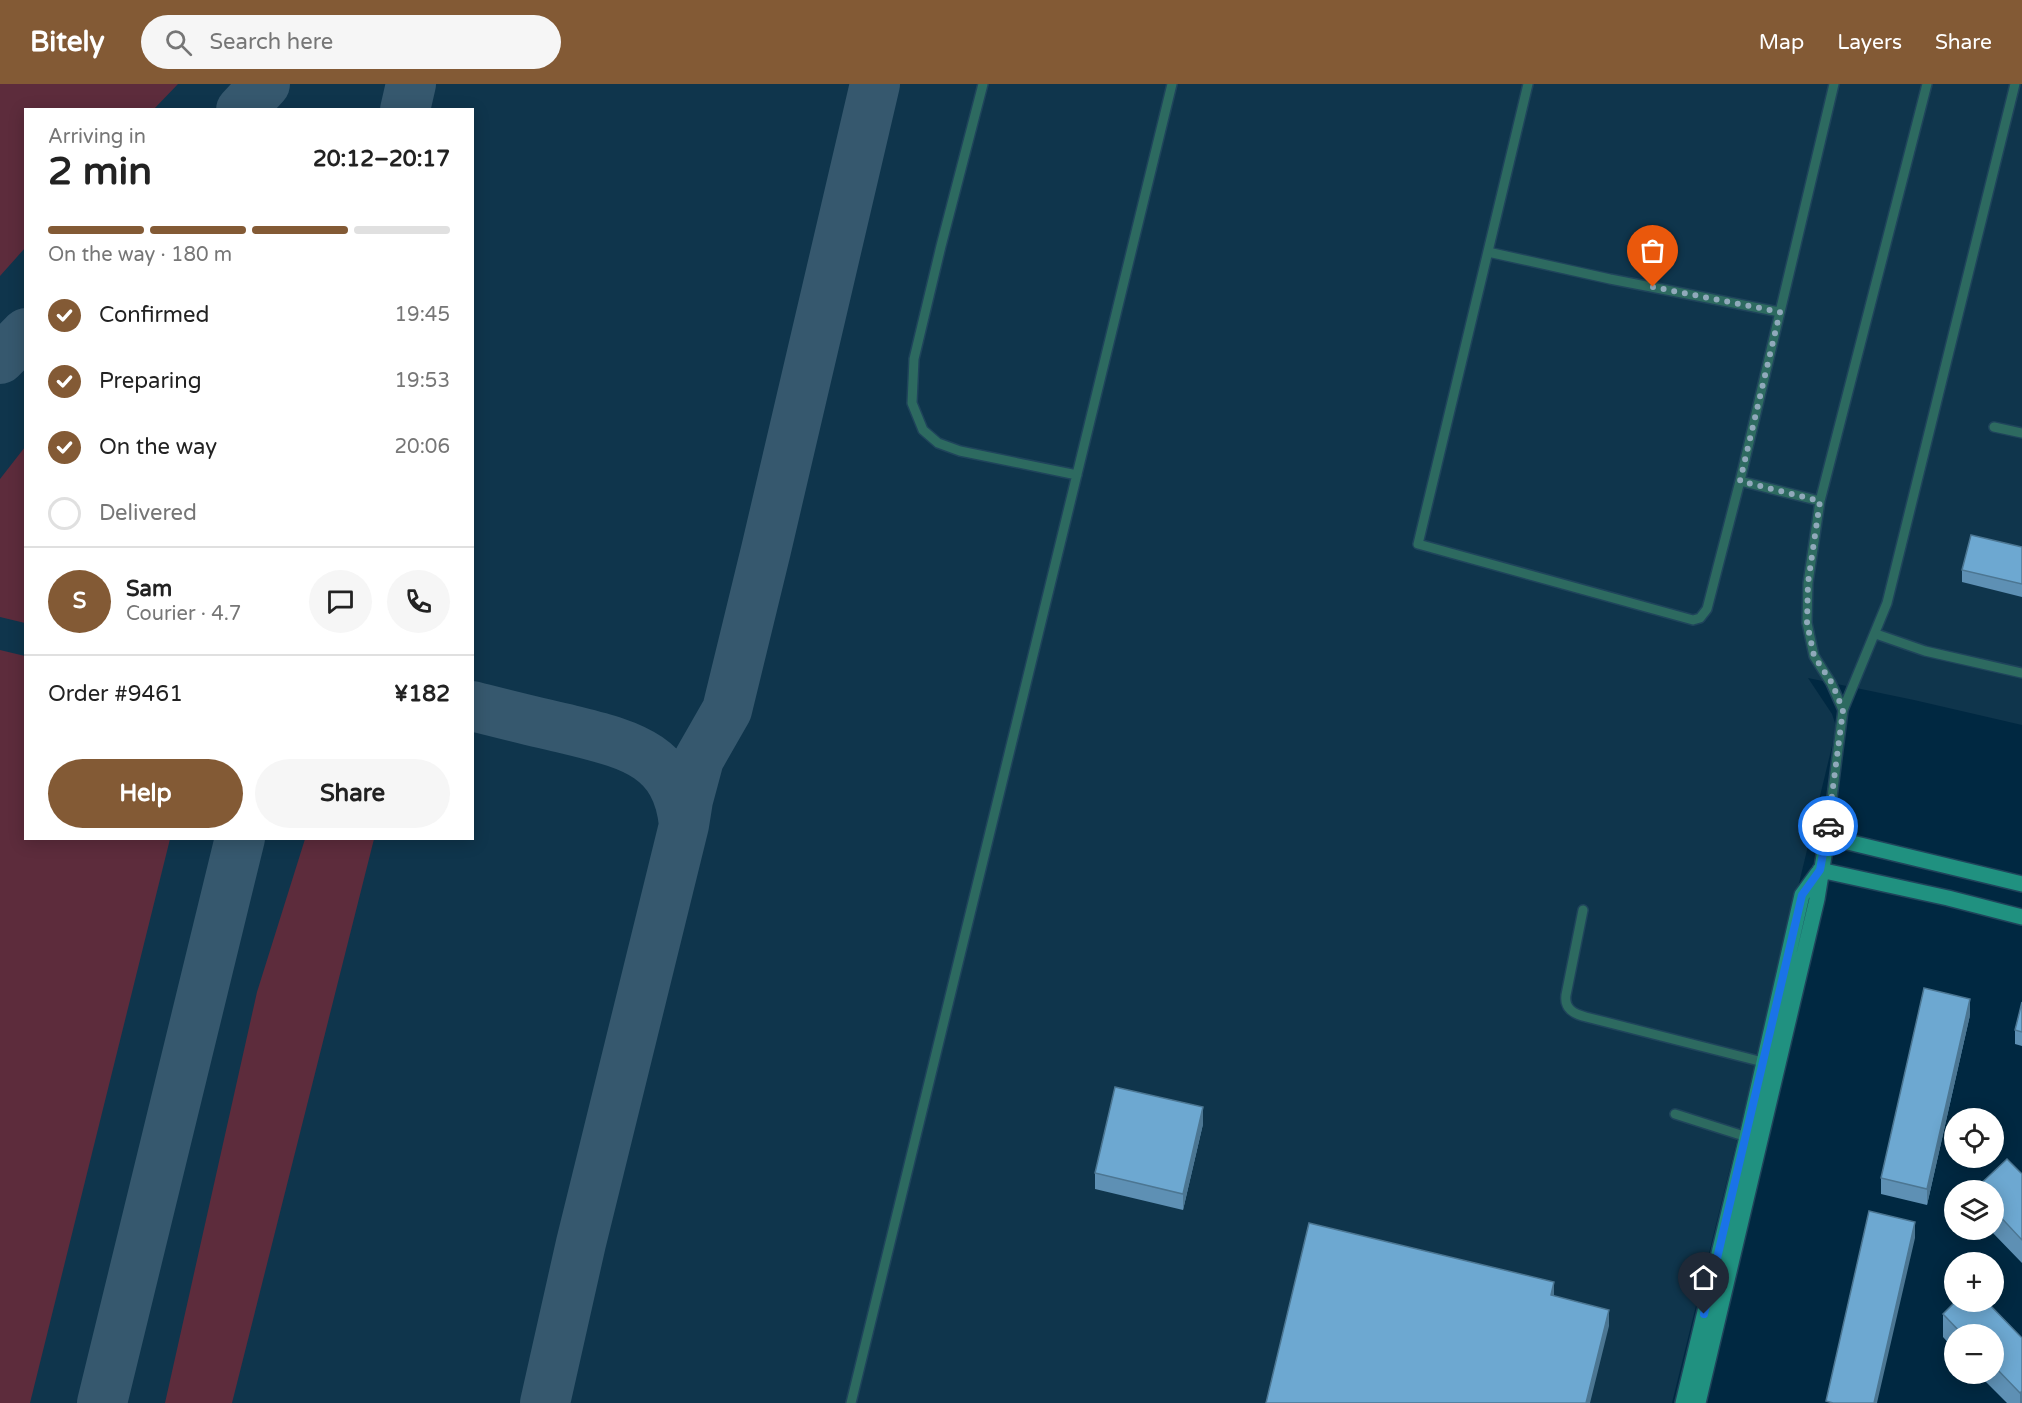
<!DOCTYPE html>
<meta charset="utf-8">
<style>
body{margin:0;font-family:"Varela Round",sans-serif;background:#f6f6f6;color:#222;height:100vh;display:flex;flex-direction:column;font-size:22px;white-space:nowrap}
*{box-sizing:border-box;margin:0}
p{font-size:20px;color:#767676}
.icon{flex:none;width:33px;height:33px;fill:none;stroke:currentColor;stroke-width:2;stroke-linecap:round;stroke-linejoin:round}
.map{position:relative;flex:1;overflow:hidden}
.drawer{position:absolute;left:24px;top:24px;width:450px;height:732px;display:flex;flex-direction:column;background:#fff;border-radius:0px;box-shadow:0 3px 15px #0003}
.drawer>*{flex:none}
.fabs{position:absolute;left:1944px;top:1024px;display:grid;gap:12px}
.fabs a{display:grid;place-items:center;width:60px;height:60px;border-radius:50%;background:#fff;box-shadow:0 3px 15px #0003;font-size:30px}
.pin{position:absolute;display:grid;place-items:center;width:51px;height:51px;color:#fff;margin:-62px -26px;border-radius:50% 50% 50% 0;rotate:-45deg;box-shadow:0 0 6px #0007}
.pin .icon{rotate:45deg}
.courier{position:absolute;display:grid;place-items:center;width:60px;height:60px;margin:-30px;border:4px solid #1a73e8;border-radius:50%;background:#fff;color:#222;box-shadow:0 2px 8px #0007}
.summary em{font-style:normal;font-weight:700}
.summary div{display:flex;flex-direction:column-reverse}
.summary{display:flex;align-items:center;justify-content:space-between;height:102px;padding:0 24px}
h1{font-size:39px;font-weight:700;line-height:45px}
.bar{display:grid;grid-template-columns:repeat(4,1fr);gap:9px 6px;align-content:center;height:72px;padding:0 24px}
.bar i{height:8px;border-radius:4px;background:#e0e0e0}
.bar .active{background:#835a35}
.bar p{grid-column:span 4}
.line{display:flex;align-items:center;gap:15px;padding:0 24px;border-top:2px solid #e0e0e0}
.line div{flex:1}
.round{display:grid;place-items:center;flex:none;width:63px;height:63px;border-radius:32px;background:#f6f6f6}
ol{padding:0 24px;list-style:none}
li{display:flex;align-items:center;gap:18px;height:66px}
li p{margin-inline-start:auto}
li .icon{padding:6px;border-radius:50%;background:#835a35;color:#fff;stroke-width:4}
li:last-child{color:#767676}
li i{width:33px;height:33px;border:3px solid #e0e0e0;border-radius:50%}
.cta{display:flex;gap:12px;margin-top:auto;padding:12px 24px}
.cta a{flex:1;height:69px;border-radius:36px;background:#835a35;color:#fff;font-size:24px;font-weight:700;line-height:69px;text-align:center}
.cta a+a{background:#f6f6f6;color:#222}
header{display:flex;align-items:center;gap:36px;box-sizing:border-box;height:84px;padding:0 30px;background:#835a35;color:#fff}
header strong{font-size:28px}
nav{display:flex;gap:33px;margin-inline-start:auto;font-size:21px}
.search{width:420px;height:54px;background:#f6f6f6;display:flex;align-items:center;gap:15px;box-sizing:border-box;padding:0 21px;border-radius:33px;color:#767676;font-size:22px}
.map>svg:first-child{display:block}
.built{fill:#0f354c;fill-rule:evenodd}
.green{fill:#5d2c3c}
.lines{fill:none;stroke-linecap:round;stroke-linejoin:round}
.taxiway{stroke:#36586e;stroke-width:50}
.lane-casing{stroke:#1f445b;stroke-width:12}
.secondary-casing{stroke:#1f445b;stroke-width:18}
.lane{stroke:#2d6a60;stroke-width:9}
.secondary{stroke:#209180;stroke-width:15}
.wall{fill:#5e90b4}
.shaded-wall{fill:#4c7692}
.building{fill:#6da8d1;stroke:#4c7692;stroke-width:1.5}
.done{stroke:#90a9bb;stroke-width:6;stroke-dasharray:0 10.8}
.route{stroke:#1a73e8;stroke-width:8}
</style>
<header>
<strong>Bitely</strong>
<div class="search"><svg class="icon" aria-label="search" viewBox="0 0 24 24"><circle cx="10" cy="10" r="6"/><path d="M15 15l6 6"/></svg>Search here</div>
<nav><a>Map</a><a>Layers</a><a>Share</a></nav>
</header>
<div class="map">
<svg width="2022" height="1319" viewBox="0 0 2022 1319">
<rect width="100%" height="100%" fill="#002841"/>
<path class="built" d="M0 0H2022V641L1914 616 1808 594 1832 630 1836 642 1833 658 1749 1007 1672 1319H0ZM26 26H472V754H26Z"/>
<path class="green" d="M0 0H178L154 25 26 26 25 164 0 192Z
M25 363V539L0 533V395Z
M0 566 25 572 26 754 170 755 30 1319H0Z
M305 755H374L232 1319H165L257 908Z"/>
<g class="lines">
<path class="taxiway" d="M241 26 265 0
M405 26 411 0
M0 275 26 249
M472 622C504 630 535 638 567 645 626 660 677 669 684 741
M102 1319 240 754
M545 1319 581 1159 684 741 688 716 699 675 727 626 766 466 875 0"/>
<defs>
<path id="lane" d="M983 0 941 162 914 275 912 319 923 346 938 359 960 367 1077 391
M1528 0 1418 460 1693 536 1700 534 1707 525 1740 397 1834 0
M1488 168 1610 195 1780 228
M1994 343 2022 349
M1740 397 1820 417
M1876 550 1925 567 2022 589
M1843 626 1887 519 2015 0
M1827 753 1843 626 1831 599 1814 572 1807 539 1808 499 1820 417 1927 0
M1583 826 1566 911C1564 925 1574 930 1586 933L1763 978
M1675 1030 1747 1053
M851 1319 1172 0"/>
<path id="secondary" d="M1820 786 1948 814 2022 833
M1683 1319 1747 1053 1802 811 1818 789
M1698 1319 1817 815 1827 753 2022 800"/>
</defs>
<use href="#lane" class="lane-casing"/>
<use href="#secondary" class="secondary-casing"/>
<use href="#lane" class="lane"/>
<use href="#secondary" class="secondary"/>
</g>
<path class="wall" d="M2022 463V513L1962 498V486Z
M2022 918V962L2015 960V946Z
M1970 931 1927 1121 1881 1110V1094Z
M1203 1040 1183 1126 1095 1105V1089Z
M2022 1090V1179L1990 1146H1994V1107H1974Z
M1943 1230 2022 1254V1319H2007L1978 1290H1994V1251H1954V1265L1943 1253Z"/>
<path class="shaded-wall" d="M1970 915V931L1927 1121V1105Z
M1203 1023V1040L1183 1126V1110Z
M1915 1138V1154L1877 1319H1874Z
M1554 1198V1214L1551 1211Z
M1609 1226V1242L1590 1319H1586Z
M2022 1307V1319H2020V1309Z"/>
<path class="building" d="M1971 451 2022 463V500L1962 486Z
M1924 904 1970 915 1927 1105 1881 1094Z
M2022 918V948L2015 946Z
M1115 1003 1203 1023 1183 1110 1095 1089Z
M2007 1075 2022 1090V1156L1994 1126V1107L1974 1106Z
M1869 1127 1915 1138 1874 1319H1833L1826 1317Z
M1309 1139 1554 1198 1551 1211 1609 1226 1586 1319H1266Z
M1955 1218H1987L2022 1254V1307L2020 1309 1994 1282V1251H1963L1943 1230Z"/>
<g class="lines">
<path class="done" d="M1653 203 1780 228 1740 397 1820 417 1808 499 1807 539 1814 572 1832 599 1843 626 1828 742"/>
<path class="route" d="M1704 1230 1802 811 1820 786 1828 742"/>
</g>
</svg>
<div class="fabs">
<a><svg class="icon" aria-label="locate" viewBox="0 0 24 24"><circle cx="12" cy="12" r="6"/><path d="M12 2v4M12 18v4M2 12h4M18 12h4"/></svg></a>
<a><svg class="icon" aria-label="layers" viewBox="0 0 24 24"><path d="M12 4l9 5-9 5-9-5zM3 14l9 5 9-5"/></svg></a>
<a>+</a>
<a>−</a>
</div>
<div class="pin" style="left:1653px;top:203px;background:#ea580c"><svg class="icon" aria-label="bag" viewBox="0 0 24 24"><path d="M5 8h14l-1 12H6zM9 8a3 3 0 0 1 6 0"/></svg></div>
<div class="pin" style="left:1704px;top:1230px;background:#1f2937"><svg class="icon" aria-label="home" viewBox="0 0 24 24"><path d="M3 11l9-7 9 7M6 9v11h12V9"/></svg></div>
<div class="courier" style="left:1828px;top:742px"><svg class="icon" aria-label="car" viewBox="0 0 24 24"><path d="M5 17H2v-5l4-1 3-4h7l3 4 3 1v5h-3M9 17h6M6 11h13"/><circle cx="7" cy="17" r="2"/><circle cx="17" cy="17" r="2"/></svg></div>
<section class="drawer">
<div class="summary"><div><h1>2 min</h1><p>Arriving in</p></div><em>20:12–20:17</em></div>
<div class="bar"><i class="active"></i><i class="active"></i><i class="active"></i><i></i><p>On the way · 180 m</p></div>
<ol>
<li><svg class="icon" aria-label="check" viewBox="0 0 24 24"><path d="M5 12l5 5 9-10"/></svg>Confirmed<p>19:45</p></li>
<li><svg class="icon" aria-label="check" viewBox="0 0 24 24"><path d="M5 12l5 5 9-10"/></svg>Preparing<p>19:53</p></li>
<li><svg class="icon" aria-label="check" viewBox="0 0 24 24"><path d="M5 12l5 5 9-10"/></svg>On the way<p>20:06</p></li>
<li><i></i>Delivered</li>
</ol>
<div class="line" style="height:108px"><b class="round" style="background:#835a35;color:#fff">S</b><div><b>Sam</b><p>Courier · 4.7</p></div><a class="round"><svg class="icon" aria-label="chat" viewBox="0 0 24 24"><path d="M4 5h16v11H9l-5 4z"/></svg></a><a class="round"><svg class="icon" aria-label="phone" viewBox="0 0 24 24"><path d="M5 4h4l2 5-3 2q2 4 5 5l2-3 5 2v4C11 20 4 13 5 4z"/></svg></a></div>
<div class="line" style="height:78px"><div>Order #9461</div><b>¥182</b></div>
<div class="cta"><a>Help</a><a>Share</a></div>
</section>
</div>
